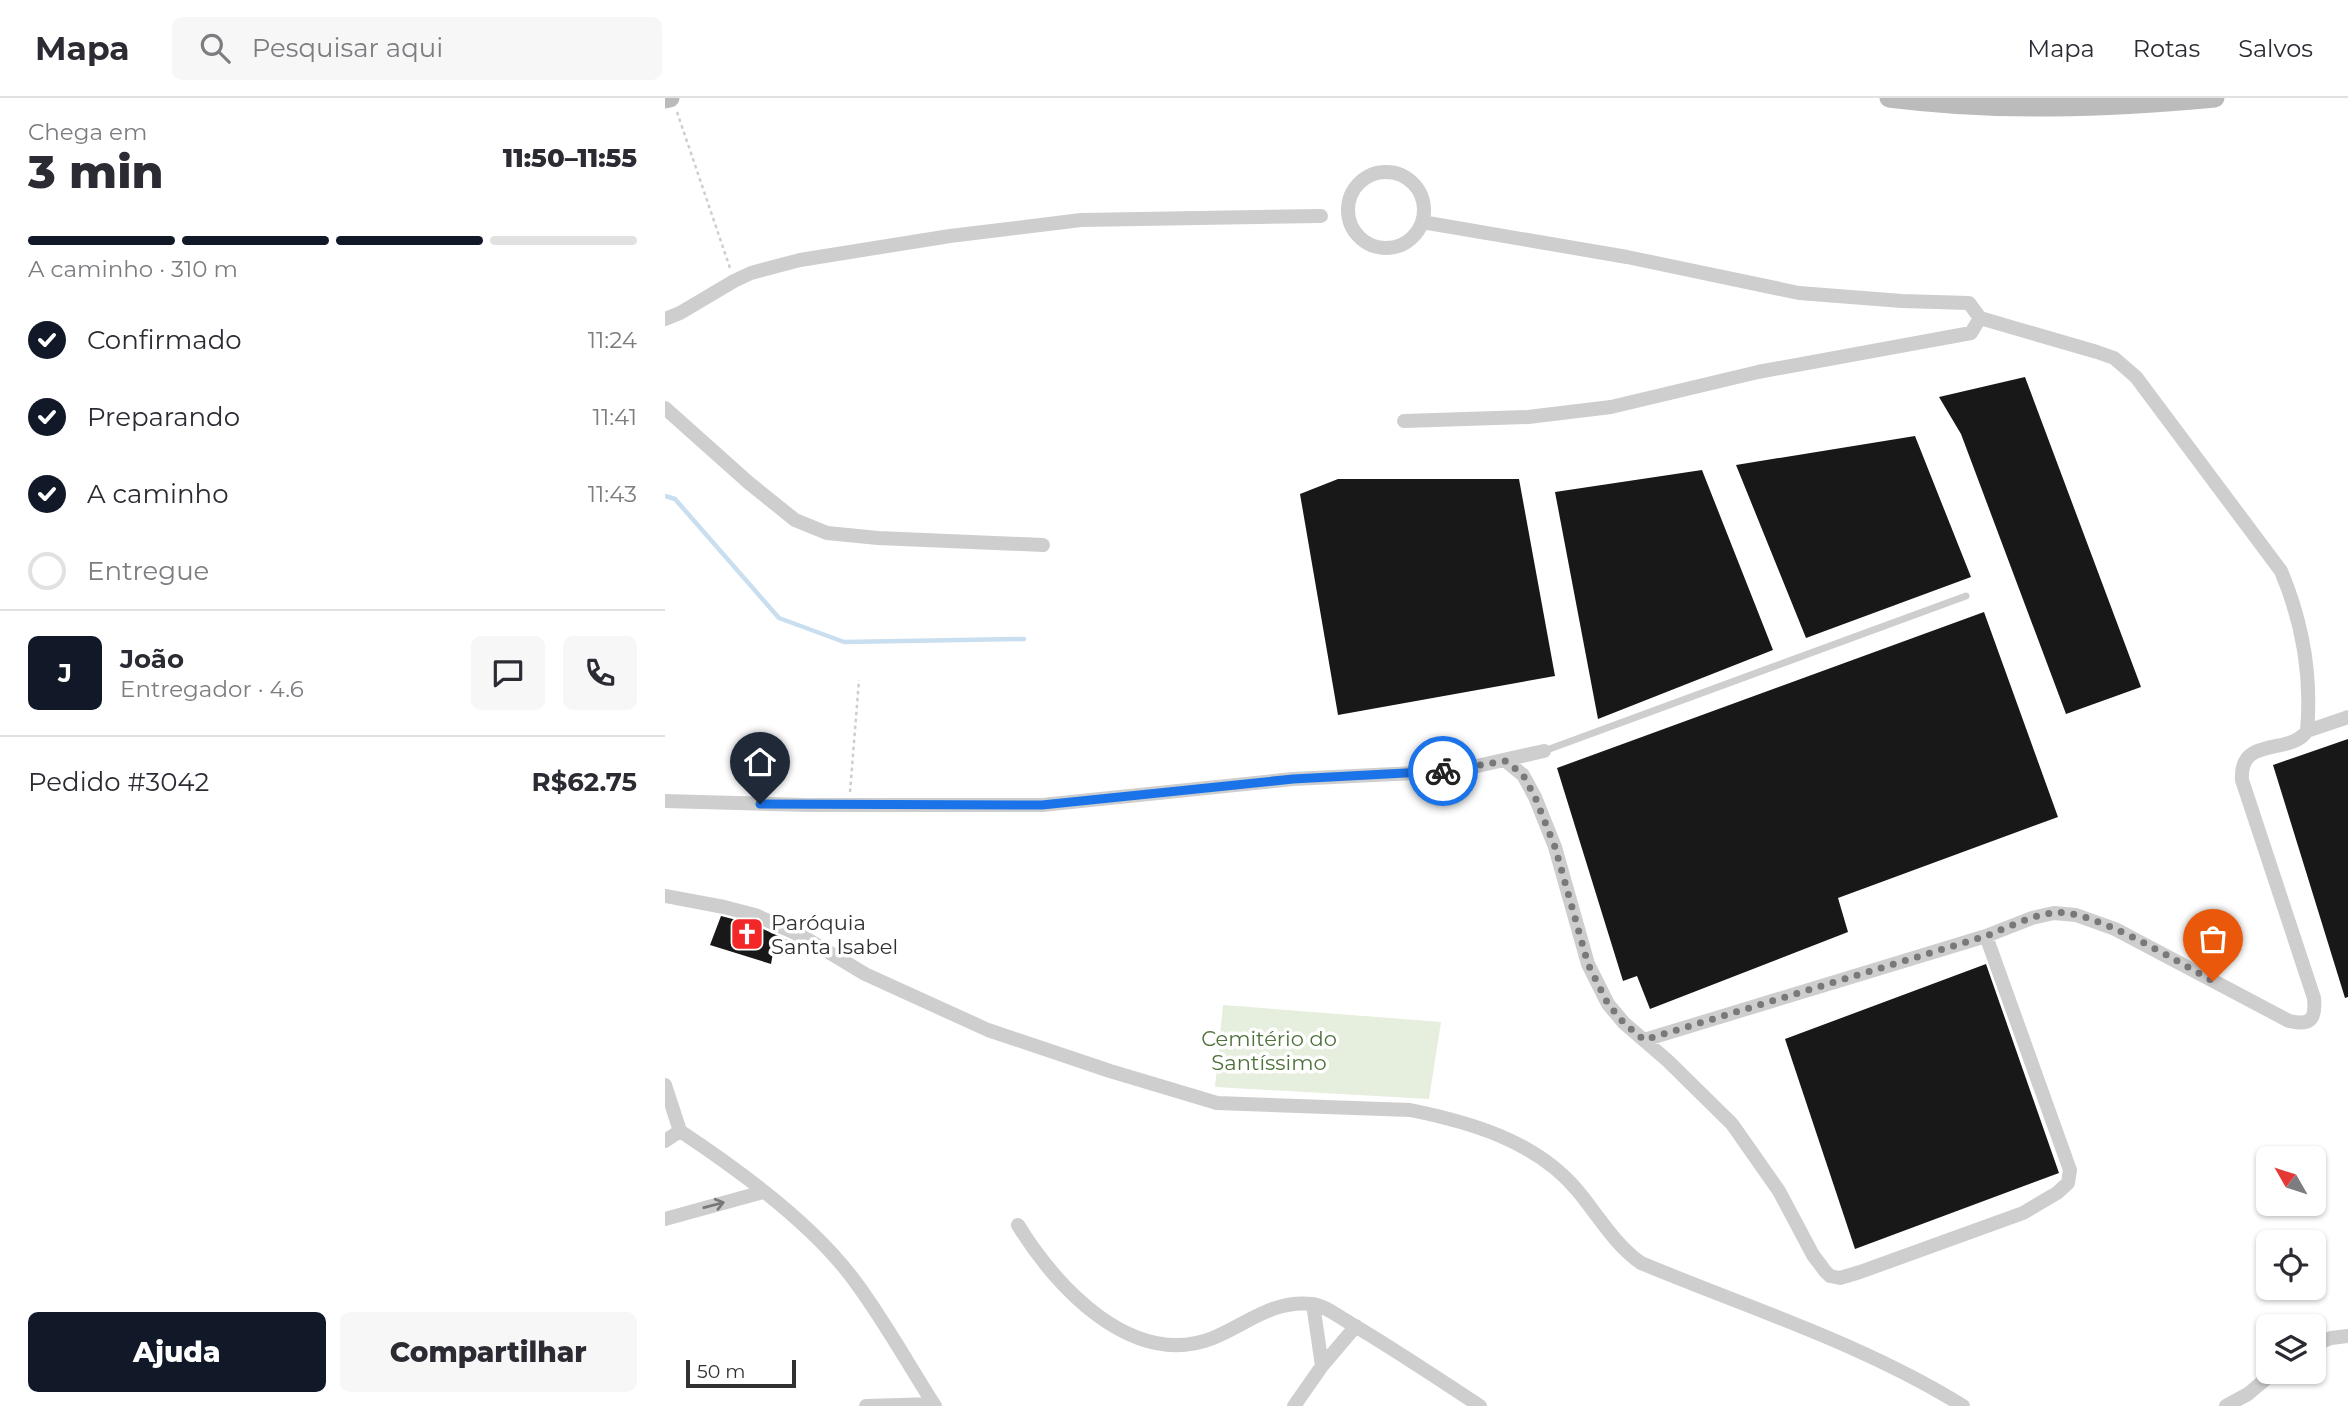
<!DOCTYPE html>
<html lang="pt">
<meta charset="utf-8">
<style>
body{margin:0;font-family:Montserrat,sans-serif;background:#f7f7f7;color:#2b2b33;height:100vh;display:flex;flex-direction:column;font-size:26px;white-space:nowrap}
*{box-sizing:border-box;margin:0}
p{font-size:23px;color:#7c7c81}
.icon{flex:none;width:38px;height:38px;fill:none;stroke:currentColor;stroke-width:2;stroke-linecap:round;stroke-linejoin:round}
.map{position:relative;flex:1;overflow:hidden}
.details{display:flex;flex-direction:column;background:#fff;width:665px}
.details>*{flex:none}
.needle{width:46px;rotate:309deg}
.fabs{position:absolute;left:1591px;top:1048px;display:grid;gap:14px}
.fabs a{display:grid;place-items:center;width:70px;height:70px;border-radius:10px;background:#fff;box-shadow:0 2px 5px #0004;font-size:35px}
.scale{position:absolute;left:21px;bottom:18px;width:110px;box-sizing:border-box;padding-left:7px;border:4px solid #313131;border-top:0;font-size:19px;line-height:24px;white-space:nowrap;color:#313131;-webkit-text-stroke:5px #fff;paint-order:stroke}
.pin{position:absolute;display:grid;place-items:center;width:60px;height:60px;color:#fff;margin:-72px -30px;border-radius:50% 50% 50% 0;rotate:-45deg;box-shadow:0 0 7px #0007}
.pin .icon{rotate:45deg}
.courier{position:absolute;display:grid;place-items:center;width:70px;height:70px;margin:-35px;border:5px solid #1a73e8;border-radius:50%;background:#fff;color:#222;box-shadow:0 2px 9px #0007}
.summary em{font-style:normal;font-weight:800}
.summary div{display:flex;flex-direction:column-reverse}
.summary{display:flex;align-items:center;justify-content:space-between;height:119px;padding:0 28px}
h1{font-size:46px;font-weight:800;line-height:52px}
.bar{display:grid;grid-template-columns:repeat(4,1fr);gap:10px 7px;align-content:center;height:84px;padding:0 28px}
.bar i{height:9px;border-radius:5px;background:#e1e1e2}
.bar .current{background:#111827}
.bar p{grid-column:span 4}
.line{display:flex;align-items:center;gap:18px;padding:0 28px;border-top:2px solid #e1e1e2}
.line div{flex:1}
.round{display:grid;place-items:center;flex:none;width:74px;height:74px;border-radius:10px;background:#f7f7f7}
ol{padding:0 28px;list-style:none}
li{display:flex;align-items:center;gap:21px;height:77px}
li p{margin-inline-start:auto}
li .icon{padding:7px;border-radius:50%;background:#111827;color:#fff;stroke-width:4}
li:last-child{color:#7c7c81}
li i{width:38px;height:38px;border:4px solid #e1e1e2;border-radius:50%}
.button{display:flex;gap:14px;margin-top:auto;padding:14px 28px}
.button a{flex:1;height:80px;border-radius:10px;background:#111827;color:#fff;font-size:28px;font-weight:800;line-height:80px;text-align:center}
.button a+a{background:#f7f7f7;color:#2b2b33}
header{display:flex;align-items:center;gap:42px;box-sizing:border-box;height:98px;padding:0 35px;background:#fff;border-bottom:2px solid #e1e1e2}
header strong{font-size:33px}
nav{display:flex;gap:38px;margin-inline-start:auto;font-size:24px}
.search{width:490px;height:63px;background:#f7f7f7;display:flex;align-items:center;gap:18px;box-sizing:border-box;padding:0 24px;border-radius:10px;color:#7c7c81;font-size:26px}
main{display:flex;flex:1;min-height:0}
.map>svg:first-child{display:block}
.green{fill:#e6eede}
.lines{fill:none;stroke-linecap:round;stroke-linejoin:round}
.stream{stroke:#c9deef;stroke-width:4.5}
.building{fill:#181818}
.path{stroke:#cecece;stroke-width:2.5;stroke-dasharray:3.5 3.5;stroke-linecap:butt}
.lane{stroke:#cecece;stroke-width:7}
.street{stroke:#cecece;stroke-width:14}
.secondary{stroke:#bbb;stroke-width:19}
.oneway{stroke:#787878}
.done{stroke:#797979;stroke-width:7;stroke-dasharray:0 12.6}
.route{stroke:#1a73e8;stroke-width:9}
.labels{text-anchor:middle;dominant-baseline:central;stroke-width:7;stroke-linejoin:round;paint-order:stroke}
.poi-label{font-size:21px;fill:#313131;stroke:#fff;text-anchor:start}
.park-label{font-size:21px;fill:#4f713a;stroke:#fff}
</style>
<header>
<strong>Mapa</strong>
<div class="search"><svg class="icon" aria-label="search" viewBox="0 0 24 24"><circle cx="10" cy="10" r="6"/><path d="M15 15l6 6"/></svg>Pesquisar aqui</div>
<nav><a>Mapa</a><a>Rotas</a><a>Salvos</a></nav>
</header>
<main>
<section class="details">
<div class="summary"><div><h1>3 min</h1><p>Chega em</p></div><em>11:50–11:55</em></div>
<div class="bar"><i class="current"></i><i class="current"></i><i class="current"></i><i></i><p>A caminho · 310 m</p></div>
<ol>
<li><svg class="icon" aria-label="check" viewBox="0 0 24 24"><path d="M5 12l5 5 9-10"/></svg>Confirmado<p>11:24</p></li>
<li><svg class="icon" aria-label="check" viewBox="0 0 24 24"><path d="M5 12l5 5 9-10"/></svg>Preparando<p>11:41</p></li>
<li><svg class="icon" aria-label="check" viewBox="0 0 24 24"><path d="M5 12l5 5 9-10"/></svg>A caminho<p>11:43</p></li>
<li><i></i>Entregue</li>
</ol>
<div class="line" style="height:126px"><b class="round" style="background:#111827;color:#fff">J</b><div><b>João</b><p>Entregador · 4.6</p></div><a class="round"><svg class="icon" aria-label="chat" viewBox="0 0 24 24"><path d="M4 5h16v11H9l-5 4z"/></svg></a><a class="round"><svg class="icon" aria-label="phone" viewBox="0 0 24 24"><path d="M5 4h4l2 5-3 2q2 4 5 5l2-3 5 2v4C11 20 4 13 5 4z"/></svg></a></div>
<div class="line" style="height:91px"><div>Pedido #3042</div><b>R$62.75</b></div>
<div class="button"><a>Ajuda</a><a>Compartilhar</a></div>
</section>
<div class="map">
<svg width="1683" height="1308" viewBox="0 0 1683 1308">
<rect width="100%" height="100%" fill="#fff"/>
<path class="green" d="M558 907 776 924 764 1001 550 989Z"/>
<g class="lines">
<path class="stream" d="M0 398 10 401 114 520 179 544 359 541"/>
</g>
<path class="building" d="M1360 279 1476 589 1401 616 1296 336 1274 299Z
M1250 338 1306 479 1141 540 1071 367Z
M1037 372 1108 552 933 621 890 394Z
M673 381H854L890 578 673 617 635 396Z
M1319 514 1393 719 1173 800 1183 834 985 911 972 878 958 883 892 670Z
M1683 641V899L1680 900 1608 667Z
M56 818 87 826 122 842 118 858 108 855 106 866 45 847Z
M1321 866 1394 1075 1190 1151 1120 941Z"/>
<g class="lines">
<path class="path" d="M12 14 65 170
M185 694 194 582"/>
<path class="lane" d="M879 653 1301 498"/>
<path class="street" d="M683 112a38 38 0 1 1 76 0a38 38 0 1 1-76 0Z
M757 124 962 159 1134 195 1237 203 1304 205 1315 220 1432 254 1449 260 1471 279 1616 473C1637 523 1647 578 1642 633 1625 658 1574 637 1577 682L1649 900C1651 921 1646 928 1624 923L1450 831 1411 817 1389 815 1367 820 1321 838 1405 1072 1403 1085 1392 1095 1358 1115 1195 1174 1175 1180 1165 1178 1160 1173 1148 1157 1114 1093 1067 1026 1003 963 959 925 943 906 923 866 890 749 870 699 858 677 841 663
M0 221 15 215 69 183 86 175 135 162 285 138 416 122 656 118
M0 310 84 385 130 422 162 435 213 440 378 447
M739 323 863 319 946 309 1093 274 1306 235 1315 220
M1642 633 1683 619
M0 703 142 707H377L628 681 790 673 879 653
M0 798 59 809 90 817 137 838 200 876 323 932 445 973 552 1005 745 1012C805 1024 871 1043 912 1092 933 1117 949 1146 976 1165 1084 1210 1198 1246 1298 1308
M979 942 1321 838
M0 987 15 1033
M15 1033C74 1072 147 1125 189 1182 219 1222 243 1266 270 1308
M0 1043 15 1033
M0 1121 98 1094
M353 1127C390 1188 467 1272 548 1240 580 1227 609 1201 647 1206 659 1207 674 1219 685 1225 729 1251 772 1280 815 1308
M648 1206 657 1268
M1648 1247 1666 1240 1683 1238
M201 1308 268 1306
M629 1308 657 1268 691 1228
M1561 1308 1583 1296 1609 1274"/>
<path class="secondary" d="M1224 0C1333 14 1441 10 1550 0
M0 1 5 0"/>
</g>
<defs><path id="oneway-shaft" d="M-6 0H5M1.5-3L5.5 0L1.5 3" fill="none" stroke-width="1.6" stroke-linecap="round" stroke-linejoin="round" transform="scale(1.75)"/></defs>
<use class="oneway" href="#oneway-shaft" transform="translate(49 1107) rotate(-15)"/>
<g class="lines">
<path class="done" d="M778 673 841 663 858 677 870 699 890 749 923 866 943 906 959 925 979 942 1321 838C1342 830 1364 818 1387 815 1426 809 1512 864 1548 883"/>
<path class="route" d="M95 706 377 707 628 681 778 673"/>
</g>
<defs>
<symbol id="church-square" viewBox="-11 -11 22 22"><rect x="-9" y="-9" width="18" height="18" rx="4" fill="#f32727" stroke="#fff"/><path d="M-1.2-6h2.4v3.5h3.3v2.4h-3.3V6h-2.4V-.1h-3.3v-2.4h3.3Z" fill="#fff"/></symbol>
</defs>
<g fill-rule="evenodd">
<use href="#church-square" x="63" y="817" width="38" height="38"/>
</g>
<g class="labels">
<g class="poi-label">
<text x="106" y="824">Paróquia<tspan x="106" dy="24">Santa Isabel</tspan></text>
</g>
<g class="park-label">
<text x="604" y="940">Cemitério do<tspan x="604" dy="24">Santíssimo</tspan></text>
</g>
</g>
</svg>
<div class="fabs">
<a><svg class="needle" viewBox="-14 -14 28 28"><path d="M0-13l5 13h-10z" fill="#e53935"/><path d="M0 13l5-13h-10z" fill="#7c7c81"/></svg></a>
<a><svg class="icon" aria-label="locate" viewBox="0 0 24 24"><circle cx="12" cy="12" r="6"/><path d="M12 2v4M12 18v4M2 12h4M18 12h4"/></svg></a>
<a><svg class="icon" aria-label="layers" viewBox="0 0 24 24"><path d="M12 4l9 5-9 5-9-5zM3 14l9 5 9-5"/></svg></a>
</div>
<div class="scale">50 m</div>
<div class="pin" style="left:1548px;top:883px;background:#ea580c"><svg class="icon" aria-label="bag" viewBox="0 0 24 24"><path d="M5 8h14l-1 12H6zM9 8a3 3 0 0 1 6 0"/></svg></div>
<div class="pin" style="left:95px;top:706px;background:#1f2937"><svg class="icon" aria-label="home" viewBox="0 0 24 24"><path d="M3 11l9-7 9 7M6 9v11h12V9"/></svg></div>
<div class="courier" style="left:778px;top:673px"><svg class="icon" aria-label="bike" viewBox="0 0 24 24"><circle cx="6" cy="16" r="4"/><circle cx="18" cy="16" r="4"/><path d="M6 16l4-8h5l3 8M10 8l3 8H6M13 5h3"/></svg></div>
</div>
</main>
